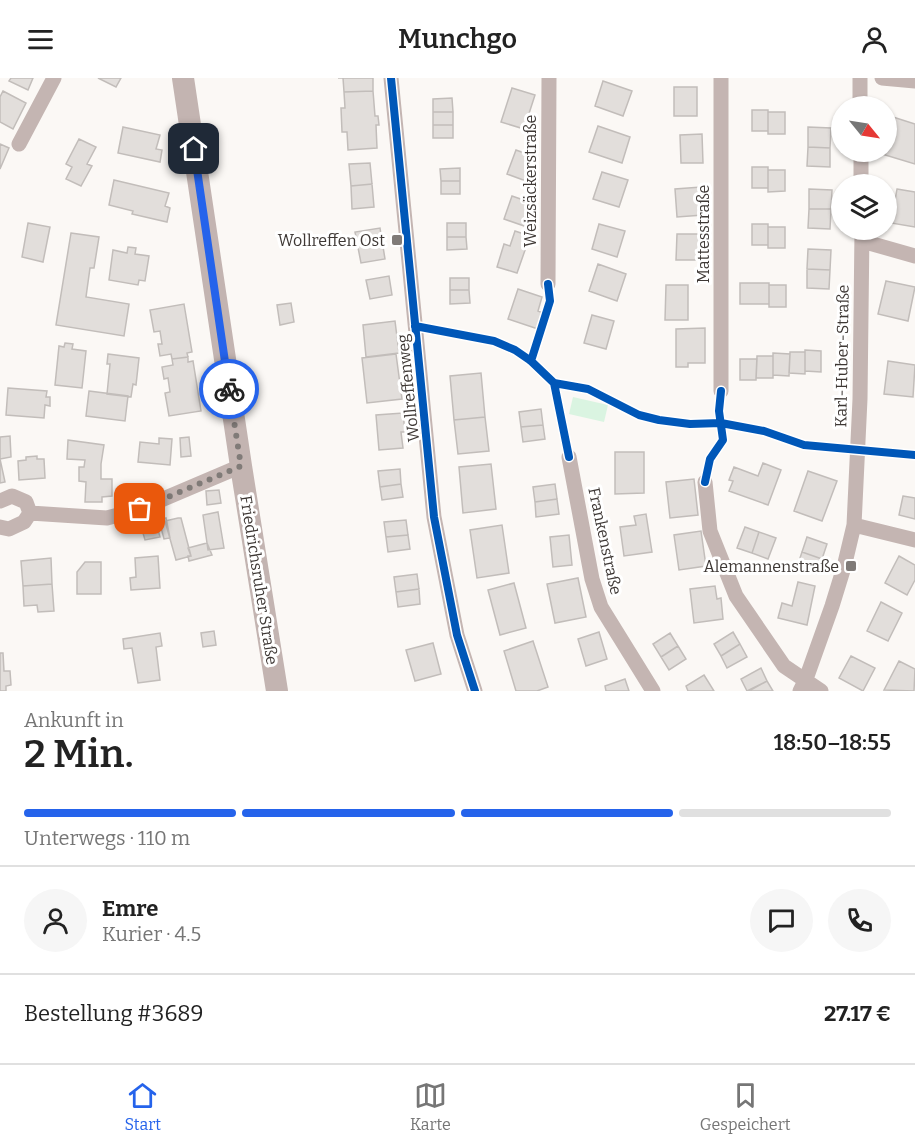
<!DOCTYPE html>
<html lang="de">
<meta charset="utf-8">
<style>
body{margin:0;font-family:Bitter,serif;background:#f6f6f6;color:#222;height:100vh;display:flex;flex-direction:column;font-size:22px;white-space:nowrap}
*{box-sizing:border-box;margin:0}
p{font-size:20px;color:#767676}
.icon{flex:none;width:33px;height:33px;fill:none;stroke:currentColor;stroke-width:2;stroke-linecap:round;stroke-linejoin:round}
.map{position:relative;height:613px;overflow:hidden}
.panel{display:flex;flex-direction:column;background:#fff;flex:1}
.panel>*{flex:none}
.needle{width:39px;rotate:120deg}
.buttons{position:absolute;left:831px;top:18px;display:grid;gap:12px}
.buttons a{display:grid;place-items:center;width:66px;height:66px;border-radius:50%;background:#fff;box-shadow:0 2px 4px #0004;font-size:30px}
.pin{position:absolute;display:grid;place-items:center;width:51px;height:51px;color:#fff;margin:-26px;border-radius:12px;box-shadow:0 3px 9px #0006}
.courier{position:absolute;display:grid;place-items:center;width:60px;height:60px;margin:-30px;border:4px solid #2563eb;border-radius:50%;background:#fff;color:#222;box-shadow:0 2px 8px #0007}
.headline em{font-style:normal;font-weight:600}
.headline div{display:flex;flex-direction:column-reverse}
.headline{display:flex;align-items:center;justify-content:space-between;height:102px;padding:0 24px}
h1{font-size:39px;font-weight:600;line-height:45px}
.bar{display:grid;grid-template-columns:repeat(4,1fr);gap:9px 6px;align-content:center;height:72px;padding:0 24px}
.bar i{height:8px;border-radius:4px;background:#e0e0e0}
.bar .on{background:#2563eb}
.bar p{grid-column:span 4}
.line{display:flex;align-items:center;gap:15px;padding:0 24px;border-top:2px solid #e0e0e0}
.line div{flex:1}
.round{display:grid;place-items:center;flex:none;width:63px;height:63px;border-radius:32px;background:#f6f6f6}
header{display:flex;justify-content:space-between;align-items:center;height:78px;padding:0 24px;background:#fff;font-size:27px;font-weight:600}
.tabs{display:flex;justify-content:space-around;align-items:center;height:84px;border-top:2px solid #e0e0e0;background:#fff;font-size:16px;color:#767676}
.tabs a{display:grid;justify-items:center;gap:3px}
.tabs .on{color:#2563eb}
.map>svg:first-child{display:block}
.green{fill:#daf4e1}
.building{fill:#e2dedb;stroke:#c2bdba;stroke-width:1.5}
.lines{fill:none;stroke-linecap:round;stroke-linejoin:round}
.minor{stroke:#c4b5b2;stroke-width:15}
.secondary{stroke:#c3b4b1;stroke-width:22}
.cycleway-casing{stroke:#fff;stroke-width:11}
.cycleway{stroke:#0057b8;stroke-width:8}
.done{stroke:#807b78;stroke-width:6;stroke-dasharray:0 10.8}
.route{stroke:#2563eb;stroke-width:8}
.poi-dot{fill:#807b78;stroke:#fff;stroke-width:2}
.labels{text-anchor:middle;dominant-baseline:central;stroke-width:6;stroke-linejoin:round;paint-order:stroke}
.street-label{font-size:16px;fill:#3e3835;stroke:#fff}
.poi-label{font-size:16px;fill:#3e3835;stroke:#fff;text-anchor:end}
</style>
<header><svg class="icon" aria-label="menu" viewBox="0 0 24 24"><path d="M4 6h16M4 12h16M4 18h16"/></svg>Munchgo<svg class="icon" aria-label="person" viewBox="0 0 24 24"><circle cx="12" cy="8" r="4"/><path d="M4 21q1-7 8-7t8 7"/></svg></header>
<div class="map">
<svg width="915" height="613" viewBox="0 0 915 613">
<rect width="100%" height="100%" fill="#fbf8f5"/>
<path class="green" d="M573 319 608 327 604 344 569 336Z"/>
<path class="building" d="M11 0H33L28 12 9 3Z
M98 0H121L116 9Z
M338 0H373V13L344 14 343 0Z
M603 3 632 13 623 38 595 28Z
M674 9H697V38H674Z
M512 10 535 17 524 51 501 44Z
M3 13 26 25 13 51 0 44V19Z
M373 13 375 38H378L379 47H376L377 70 348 72 347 54H342L341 30H345L344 14Z
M452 20 453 34H433V21Z
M752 32H768V53H752Z
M433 34H453V47H433Z
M768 34H785V56H768Z
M893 39 915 46V86L882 76 883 74H886V62Z
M433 47H453V60H433Z
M598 48 630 59 622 85 589 74Z
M123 49 160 57 156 71 162 72 160 84 118 75Z
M808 49 831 50 830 70 808 69Z
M702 56 703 85H681L680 57Z
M79 61 96 69 87 86 92 88 81 108 66 101 72 89 66 86Z
M0 66 9 70 0 91Z
M808 69 830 70V89L807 88Z
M516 72 535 79 526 103 507 96Z
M370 85 372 106 351 108 349 86Z
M752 89H768V110H752Z
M460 90V103H441L440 91Z
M768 92H785V113L768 114Z
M602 94 628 102 619 129 593 121Z
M114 102 169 115 165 128 170 130 167 144 132 136 133 133 109 127Z
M441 103H460V116H441Z
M372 106 374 129 352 131 351 108Z
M701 109 703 137 677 139 675 111Z
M809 111 832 112 831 131H809Z
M897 111 915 114V149L891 145Z
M512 118 535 126 527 149 504 141Z
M809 131H831L830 151 808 150Z
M28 145 50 149 43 184 22 179Z
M447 145H466V159H447Z
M599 146 625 153 617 179 592 171Z
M752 146H768V167H752Z
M768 149H785V170H768Z
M380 150 385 181 361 185 355 154Z
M515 153 530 158 517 195 497 189 504 166 510 168Z
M71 155 99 159 94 190H90L86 219 129 226 124 258 56 247Z
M677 156H702V182H676Z
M447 159H466L467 171 447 172Z
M128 169 136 170 135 176 149 178 145 203 139 202 138 207 109 202 113 172 127 175Z
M808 171 831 172 830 192 807 191Z
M598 186 626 196 617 223 589 213Z
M807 191 830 192 829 211 807 210Z
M389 198 392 217 370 221 366 202Z
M450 200H469V212H450Z
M886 203 915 209 908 243 878 236Z
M740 205H769V226H740Z
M666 207H688V242H665Z
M769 207H786V229H769Z
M518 211 542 219 538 233 543 235 538 251 508 241Z
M450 212H469L470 225 450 226Z
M291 225 294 244 280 247 277 227Z
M184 226 192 274 187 275 188 279 172 281 171 276 160 278 158 266H162L160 253 154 254 150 232Z
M592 237 614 243 606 271 584 265Z
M395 243 399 275 366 279 363 247Z
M705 250V285H688V289H676V251Z
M65 265 73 266 72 271 86 273 82 310 55 307 59 268 64 269Z
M805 272 821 273V294L805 293Z
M790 274H805V296L789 295Z
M773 275 790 276 789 298 773 297Z
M108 276 139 280 136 307 133 306 131 319 107 316 110 286H107Z
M396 276 402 321 367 325 362 280Z
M757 278H773V300H756Z
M188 279V284L193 283 201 333 169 338 165 315 170 314 168 300 164 301 162 289 173 287 172 281Z
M740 281H757L756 302H740Z
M888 283 915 287 913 319 884 316Z
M481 295 485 339 454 342 450 298Z
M8 310 47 313 46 319H50V328L45 327 44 340 6 337Z
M89 313 128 318 125 343 86 338Z
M541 331 543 347 521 349 519 334Z
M403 335 405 354H401L403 370 379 372 376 337Z
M485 339 489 373 458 376 454 342Z
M543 347 545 361 523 364 521 349Z
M10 358 11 379 0 381 5 404 0 405V359Z
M189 359 191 378 181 379 180 360Z
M159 360 172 361 170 387 138 384 140 364 159 366Z
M68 362 104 367 101 386V401H112V418L102 419V424H85L86 404 79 403V389H84L85 382 67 381Z
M615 374H644V415L615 416Z
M37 378V381H44L45 400 19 402 18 383 26 382V379Z
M763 385 781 392 768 427 729 413 733 403 729 402 734 389 758 398Z
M491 386 496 431 463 435 459 389Z
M400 391 401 406 380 409 378 393Z
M808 393 837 403 822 443 794 433Z
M694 401 698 437 670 440 666 404Z
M401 406 403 419 382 422 380 409Z
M555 406 557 421 535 424 533 409Z
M219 412 221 425 207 427 206 413Z
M903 418 915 420V441L899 437Z
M557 421 559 436 536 439 535 424Z
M218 434 224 470 208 472 203 437Z
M646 436 652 474 624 478 620 449 636 447 634 438Z
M166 440 170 460 164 461 159 442Z
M178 440H181L191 478 176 482 165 443Z
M155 441 160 459 145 462 140 445Z
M406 442 408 457 386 459 384 444Z
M502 447 509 495 477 500 470 452Z
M745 449 759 454 752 475 737 470Z
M701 453 706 488 679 492 674 457Z
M759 454 776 460 768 481 752 475Z
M408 457 410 471 388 474 386 459Z
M569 457 572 487 553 489 550 459Z
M807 459 827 466 822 481 802 474Z
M207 465 212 477 189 483 188 478H191L188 470Z
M802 474 822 481 817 496 797 489Z
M158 478 160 510 131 512 130 500 136 499 135 480Z
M899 478 915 487V502L907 517 885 505Z
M51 480 52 506 23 508 21 483Z
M85 484H101V516H77V494Z
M417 496 419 511 396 514 394 499Z
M578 500 586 539 555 545 547 506Z
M798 504 815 508 807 547 778 540 782 525 792 528Z
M514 505 526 550 500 557 488 512Z
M52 506 54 533 38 534 37 527 24 528 23 508Z
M715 508 717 521 721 520 723 541 694 545 690 511Z
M419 511 420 526 398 529 396 514Z
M881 524 902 535 888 563 867 553Z
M214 553 216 567 203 569 201 555Z
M599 554 607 581 586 588 578 561Z
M733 554 740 566 721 578 714 566Z
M160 555 162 568 156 569 160 602 138 605 132 570 124 571 123 561Z
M670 555 678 568 661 579 653 566Z
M533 563 548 609 537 613H516L504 573Z
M433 565 441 596 415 603 406 572Z
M740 566 747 579 727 590 721 578Z
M678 568 686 581 669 592 661 579Z
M0 575H3L4 593H10L11 607 6 608V613H0Z
M851 578 875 590 863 613 839 600Z
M899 583 915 591 914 613 884 612Z
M761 590 767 603 747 613 741 601Z
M704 597 714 613H688L686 608Z
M625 601 629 613H606L605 608Z
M767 603 773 613H749Z"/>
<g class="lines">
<path class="minor" d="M391 0 434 439 457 557 475 613
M721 0V313
M860 0V28
M882 0 915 3
M19 66 54 0
M861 74V106
M862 163 915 178
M548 206 549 0
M569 379 592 501 601 529 653 613
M705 404 710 453 736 518 784 588 821 613
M0 423 12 418 26 424 30 435
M30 435 107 440 140 431 241 388
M854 447 915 462
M0 449 9 451 24 444 30 435
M800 613 806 601 832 528 844 489 854 447 860 321 862 152"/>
<path class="secondary" d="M183 0 241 388 277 613"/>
<defs>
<path id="cycleway" d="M391 0 434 439 457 557 475 613
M415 248 494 263 515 272 531 283 554 305 588 311 639 337 659 342 690 346 721 345 764 353 804 367 915 377
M531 283 550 223 548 206
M554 305 569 379
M705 404 710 381 723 362 719 333 721 313"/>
</defs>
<use href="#cycleway" class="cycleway-casing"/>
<use href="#cycleway" class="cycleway"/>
</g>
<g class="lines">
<path class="done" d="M140 431 241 388 229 311"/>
<path class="route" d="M194 71 229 311"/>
</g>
<g class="poi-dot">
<rect x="391" y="156" width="12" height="12" rx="3"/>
<rect x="845" y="482" width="12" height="12" rx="3"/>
</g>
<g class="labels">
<g class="street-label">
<text transform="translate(530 103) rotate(-90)">Weizsäckerstraße</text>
<text transform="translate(703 156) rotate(-90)">Mattesstraße</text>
<text transform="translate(842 278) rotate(-89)">Karl-Huber-Straße</text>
<text transform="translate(408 310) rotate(-96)">Wollreffenweg</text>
<text transform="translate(605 463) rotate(78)">Frankenstraße</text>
<text transform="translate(259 502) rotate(81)">Friedrichsruher Straße</text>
</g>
<g class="poi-label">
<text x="385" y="162">Wollreffen Ost</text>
<text x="839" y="488">Alemannenstraße</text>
</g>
</g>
</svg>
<div class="buttons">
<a><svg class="needle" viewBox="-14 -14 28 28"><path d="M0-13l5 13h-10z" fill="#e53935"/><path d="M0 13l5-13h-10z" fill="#767676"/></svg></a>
<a><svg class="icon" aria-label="layers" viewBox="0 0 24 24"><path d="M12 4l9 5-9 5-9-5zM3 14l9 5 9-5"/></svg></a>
</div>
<div class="pin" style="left:140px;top:431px;background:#ea580c"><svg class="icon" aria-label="bag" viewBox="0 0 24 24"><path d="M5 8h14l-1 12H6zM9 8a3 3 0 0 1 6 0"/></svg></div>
<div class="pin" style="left:194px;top:71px;background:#1f2937"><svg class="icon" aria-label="home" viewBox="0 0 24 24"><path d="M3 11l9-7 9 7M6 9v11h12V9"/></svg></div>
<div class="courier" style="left:229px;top:311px"><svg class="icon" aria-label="bike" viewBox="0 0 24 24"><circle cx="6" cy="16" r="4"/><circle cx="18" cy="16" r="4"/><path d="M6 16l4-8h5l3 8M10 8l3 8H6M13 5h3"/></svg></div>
</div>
<section class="panel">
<div class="headline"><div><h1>2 Min.</h1><p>Ankunft in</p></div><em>18:50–18:55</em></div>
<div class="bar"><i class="on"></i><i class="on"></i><i class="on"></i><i></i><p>Unterwegs · 110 m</p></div>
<div class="line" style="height:108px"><a class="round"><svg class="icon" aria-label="person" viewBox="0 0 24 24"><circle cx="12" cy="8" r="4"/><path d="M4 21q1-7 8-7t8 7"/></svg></a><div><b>Emre</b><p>Kurier · 4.5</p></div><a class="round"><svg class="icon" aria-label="chat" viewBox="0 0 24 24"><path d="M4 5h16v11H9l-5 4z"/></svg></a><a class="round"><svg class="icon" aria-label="phone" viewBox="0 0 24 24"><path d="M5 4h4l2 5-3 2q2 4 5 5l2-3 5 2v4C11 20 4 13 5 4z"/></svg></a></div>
<div class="line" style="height:78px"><div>Bestellung #3689</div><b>27.17 €</b></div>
</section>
<nav class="tabs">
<a class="on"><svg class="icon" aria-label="home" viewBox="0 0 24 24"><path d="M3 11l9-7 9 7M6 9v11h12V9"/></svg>Start</a>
<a><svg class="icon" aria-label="map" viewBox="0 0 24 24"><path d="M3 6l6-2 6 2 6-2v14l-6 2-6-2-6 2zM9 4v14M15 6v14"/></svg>Karte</a>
<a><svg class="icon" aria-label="saved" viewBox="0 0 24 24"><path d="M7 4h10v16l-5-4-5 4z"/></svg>Gespeichert</a>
</nav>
